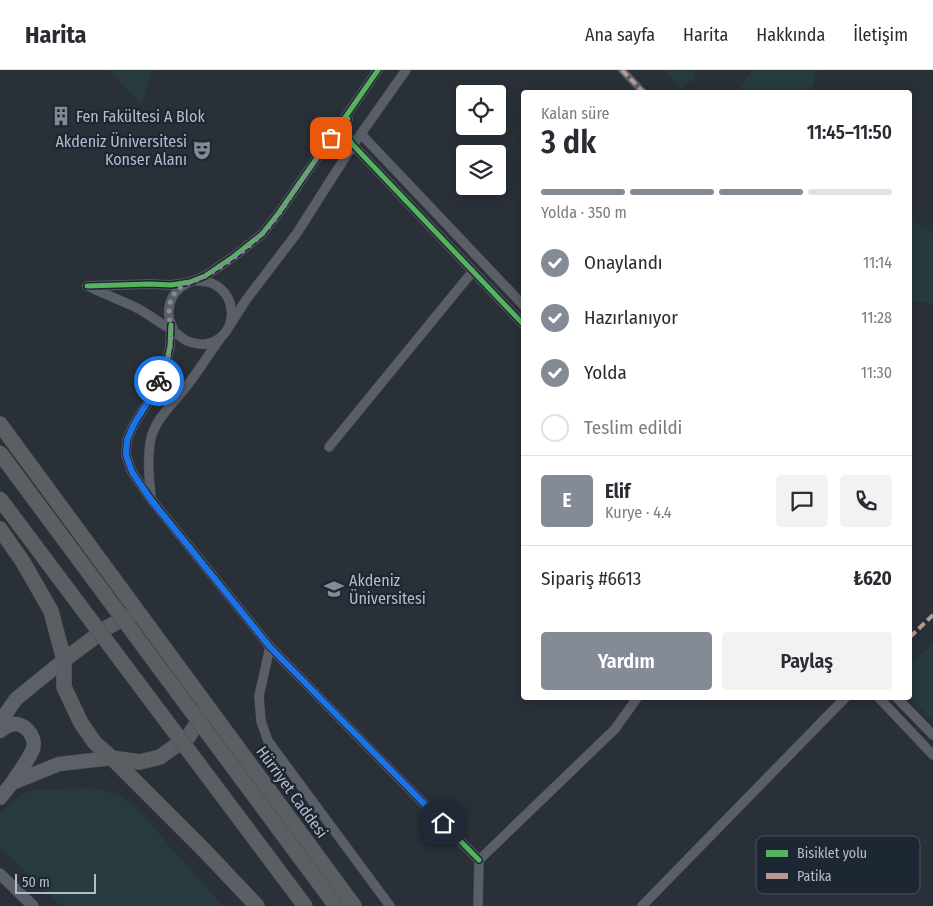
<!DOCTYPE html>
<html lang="tr">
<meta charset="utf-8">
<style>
body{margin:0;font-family:"Fira Sans Condensed",sans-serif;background:#f2f2f3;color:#2b2b33;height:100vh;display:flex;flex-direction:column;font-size:19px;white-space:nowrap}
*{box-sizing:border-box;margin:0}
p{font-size:16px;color:#7c7c81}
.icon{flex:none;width:28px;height:28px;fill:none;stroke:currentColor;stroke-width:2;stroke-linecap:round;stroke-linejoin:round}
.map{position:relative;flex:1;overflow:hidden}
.sheet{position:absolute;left:521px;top:20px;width:391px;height:610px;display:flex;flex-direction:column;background:#fff;border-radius:5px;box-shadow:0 2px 12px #0003}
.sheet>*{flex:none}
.controls{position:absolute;left:456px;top:15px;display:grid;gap:10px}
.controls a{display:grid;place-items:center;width:50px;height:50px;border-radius:5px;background:#fff;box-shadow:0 2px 12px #0003;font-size:25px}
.scale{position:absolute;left:15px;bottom:12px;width:81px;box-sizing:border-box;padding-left:5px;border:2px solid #b4bcc9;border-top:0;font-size:14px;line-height:18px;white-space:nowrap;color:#b4bcc9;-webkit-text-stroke:4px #1d2633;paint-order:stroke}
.pin{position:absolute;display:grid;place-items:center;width:42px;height:42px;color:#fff;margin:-21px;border-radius:10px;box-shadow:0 2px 8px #0006}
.courier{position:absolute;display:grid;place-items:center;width:50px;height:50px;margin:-25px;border:4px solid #1a73e8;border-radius:50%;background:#fff;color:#222;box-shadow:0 1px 6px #0007}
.summary em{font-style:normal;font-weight:600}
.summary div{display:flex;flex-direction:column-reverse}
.summary{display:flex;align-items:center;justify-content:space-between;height:85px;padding:0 20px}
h1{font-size:32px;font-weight:600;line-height:38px}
.bar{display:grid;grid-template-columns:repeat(4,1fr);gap:8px 5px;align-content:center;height:60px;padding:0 20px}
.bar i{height:6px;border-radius:4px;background:#e1e1e2}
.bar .selected{background:#848b96}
.bar p{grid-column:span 4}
.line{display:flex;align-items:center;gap:12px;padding:0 20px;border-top:1px solid #e1e1e2}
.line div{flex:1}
.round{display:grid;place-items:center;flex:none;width:52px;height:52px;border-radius:5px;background:#f2f2f3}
ol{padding:0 20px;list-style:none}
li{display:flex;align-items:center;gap:15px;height:55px}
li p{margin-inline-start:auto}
li .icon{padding:5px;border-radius:50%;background:#848b96;color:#fff;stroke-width:4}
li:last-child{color:#7c7c81}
li i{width:28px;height:28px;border:2px solid #e1e1e2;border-radius:50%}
.action{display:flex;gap:10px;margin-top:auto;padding:10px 20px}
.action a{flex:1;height:58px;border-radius:5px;background:#848b96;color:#fff;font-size:20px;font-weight:600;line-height:58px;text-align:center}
.action a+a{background:#f2f2f3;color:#2b2b33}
header{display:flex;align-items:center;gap:30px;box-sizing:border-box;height:70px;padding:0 25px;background:#fff;border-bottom:1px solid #e1e1e2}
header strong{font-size:24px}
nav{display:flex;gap:28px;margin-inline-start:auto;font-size:18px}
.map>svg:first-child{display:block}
.green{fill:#273a3e}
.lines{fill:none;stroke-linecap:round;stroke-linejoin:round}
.pedestrian-casing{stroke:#484c53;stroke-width:8}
.minor-casing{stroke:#484c53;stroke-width:10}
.tertiary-casing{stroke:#484c53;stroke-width:12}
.primary-casing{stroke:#484c55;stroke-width:15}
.trunk-casing{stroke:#474c53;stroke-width:16}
.pedestrian{stroke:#5a5e66;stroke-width:7}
.minor{stroke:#5a5e66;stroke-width:9}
.tertiary{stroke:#5a5e66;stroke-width:11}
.primary{stroke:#5c6168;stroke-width:14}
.trunk{stroke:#5b5f64;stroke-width:15}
.trunk-bridge-casing{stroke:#474c53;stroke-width:16;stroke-linecap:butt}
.trunk-bridge{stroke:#5b5f64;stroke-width:15}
.quiet{stroke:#b69a8f;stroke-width:4;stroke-dasharray:8 4;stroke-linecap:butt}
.cycleway-casing{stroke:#1d2633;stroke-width:8}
.cycleway{stroke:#56b35d;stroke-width:5}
.done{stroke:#848b96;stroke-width:5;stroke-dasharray:0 9}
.route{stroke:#1a73e8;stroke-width:6}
.labels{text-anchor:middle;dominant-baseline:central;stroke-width:4.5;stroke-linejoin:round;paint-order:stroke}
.poi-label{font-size:16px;fill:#b4bcc9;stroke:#1d2633;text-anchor:start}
.street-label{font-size:16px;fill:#b4bcc9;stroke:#1d2633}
.key{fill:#1d2633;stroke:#4a5360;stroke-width:1}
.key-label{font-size:14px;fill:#b4bcc9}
</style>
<header>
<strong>Harita</strong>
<nav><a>Ana sayfa</a><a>Harita</a><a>Hakkında</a><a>İletişim</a></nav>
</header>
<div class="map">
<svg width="933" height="836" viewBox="0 0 933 836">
<rect width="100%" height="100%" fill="#2a3038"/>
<path class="green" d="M109 0H153L141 35Z
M664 0H692L695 7 681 19Z
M752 0H817L811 22H736Z
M910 150 933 164V234L910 231Z
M933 574V651L910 627V594Z
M87 718 106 721 123 728 138 740 223 836H61L0 777V743L21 725 34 720Z"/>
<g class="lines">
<defs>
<path id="pedestrian" d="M622 0 643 22"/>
<path id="minor" d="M348 49 345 55 344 62 353 75 524 255
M361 64 524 236
M87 216 150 214 171 215 190 212 205 206 233 187 262 164 278 144 378 0
M90 217C106 225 123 231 139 239 151 246 163 255 175 262 179 265 183 269 187 271 193 273 200 275 206 274 244 267 238 210 198 211
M171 255 170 276 165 299 153 325 134 354 127 370 126 385 132 402 151 429 270 577 479 790
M230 255 246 230 297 163 353 75 406 0
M173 258C164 242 170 222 186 214
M329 377 473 201
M151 427C149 408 147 387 151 368 156 348 174 333 186 317 198 302 208 285 220 269
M270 577 259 626 261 651 268 671 390 836
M879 628 933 685
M897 628 933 665
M478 836 479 790 615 659 637 628
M642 836 845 628"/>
<path id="tertiary" d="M0 804 33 836"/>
<path id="primary" d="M0 652 16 629 64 590
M0 661C3 659 6 656 10 655 23 650 37 666 33 679 28 691 19 702 12 713
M0 728 12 713 59 694 112 688"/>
<path id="trunk" d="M0 354 354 836
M0 459 23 492 51 541 64 590
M134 543 108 557 64 590V617L81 653 95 673 112 688 140 692 160 687 188 667 203 645V641
M112 688 204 780 257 836"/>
</defs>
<use href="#pedestrian" class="pedestrian-casing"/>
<use href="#minor" class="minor-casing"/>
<use href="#tertiary" class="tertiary-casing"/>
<use href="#primary" class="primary-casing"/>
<use href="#trunk" class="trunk-casing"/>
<use href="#pedestrian" class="pedestrian"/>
<use href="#minor" class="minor"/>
<use href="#tertiary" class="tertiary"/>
<use href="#primary" class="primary"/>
<use href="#trunk" class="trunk"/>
<defs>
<path id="trunk-bridge" d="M0 383 336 836
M0 429 305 836"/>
</defs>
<use href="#trunk-bridge" class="trunk-bridge-casing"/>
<use href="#trunk-bridge" class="trunk-bridge"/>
<path class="quiet" d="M622 0 643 22
M910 567 933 545"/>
<defs>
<path id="cycleway" d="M348 49 345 55 344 62 353 75 524 255
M87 216 150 214 171 215 190 212 205 206 233 187 262 164 278 144 378 0
M171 255 170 276 165 299 153 325 134 354 127 370 126 385 132 402 151 429 270 577 479 790"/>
</defs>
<use href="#cycleway" class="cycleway-casing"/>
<use href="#cycleway" class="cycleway"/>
</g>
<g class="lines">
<path class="done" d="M159 311C166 298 170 283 171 268 172 252 164 237 175 223 183 212 196 212 207 205 226 194 247 179 262 164 274 152 283 138 292 124 305 105 318 86 331 68"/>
<path class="route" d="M159 311 152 325 134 354 127 370 126 385 132 402 151 430 270 577 443 753"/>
</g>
<defs>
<symbol id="building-bare" viewBox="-9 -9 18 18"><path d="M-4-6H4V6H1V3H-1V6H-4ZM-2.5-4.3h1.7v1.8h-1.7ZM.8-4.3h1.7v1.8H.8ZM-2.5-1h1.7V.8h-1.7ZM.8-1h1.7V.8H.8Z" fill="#848b96" stroke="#1d2633" stroke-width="2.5" paint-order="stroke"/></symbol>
<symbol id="theatre-bare" viewBox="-9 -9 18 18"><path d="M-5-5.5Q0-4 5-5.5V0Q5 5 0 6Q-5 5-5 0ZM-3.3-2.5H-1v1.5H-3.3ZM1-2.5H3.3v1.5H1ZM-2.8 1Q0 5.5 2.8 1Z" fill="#848b96" stroke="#1d2633" stroke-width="2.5" paint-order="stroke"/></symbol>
<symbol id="university-bare" viewBox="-9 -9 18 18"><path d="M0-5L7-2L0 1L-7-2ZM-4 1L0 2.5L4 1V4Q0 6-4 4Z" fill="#848b96" stroke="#1d2633" stroke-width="2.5" paint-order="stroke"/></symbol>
</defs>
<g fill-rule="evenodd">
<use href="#building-bare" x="47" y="32" width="28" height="28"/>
<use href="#theatre-bare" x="188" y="66" width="28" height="28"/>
<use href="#university-bare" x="320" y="505" width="28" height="28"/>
</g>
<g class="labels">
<g class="poi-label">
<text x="76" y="46">Fen Fakültesi A Blok</text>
<text x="187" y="71" text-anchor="end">Akdeniz Üniversitesi<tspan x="187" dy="18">Konser Alanı</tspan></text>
<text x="349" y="510">Akdeniz<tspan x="349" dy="18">Üniversitesi</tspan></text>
</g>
<g class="street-label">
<text transform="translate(292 722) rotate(54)">Hürriyet Caddesi</text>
</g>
</g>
<rect x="756" y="766" width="164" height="58" rx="8" class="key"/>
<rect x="766" y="780" width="22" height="7" fill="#56b35d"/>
<rect x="766" y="803" width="22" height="6" fill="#b69a8f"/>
<g class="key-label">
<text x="797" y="788">Bisiklet yolu</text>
<text x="797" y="811">Patika</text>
</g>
</svg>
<div class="controls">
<a><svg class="icon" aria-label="locate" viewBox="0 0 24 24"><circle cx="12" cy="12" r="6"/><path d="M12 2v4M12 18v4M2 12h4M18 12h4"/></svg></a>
<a><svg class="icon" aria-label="layers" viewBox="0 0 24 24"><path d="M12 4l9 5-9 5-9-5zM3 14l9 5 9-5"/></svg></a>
</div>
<div class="scale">50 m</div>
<div class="pin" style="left:331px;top:68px;background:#ea580c"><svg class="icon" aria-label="bag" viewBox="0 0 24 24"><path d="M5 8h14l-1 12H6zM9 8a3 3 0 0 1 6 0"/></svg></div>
<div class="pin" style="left:443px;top:753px;background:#1f2937"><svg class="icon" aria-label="home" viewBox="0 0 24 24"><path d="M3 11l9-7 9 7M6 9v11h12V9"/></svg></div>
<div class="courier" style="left:159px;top:311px"><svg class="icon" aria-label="bike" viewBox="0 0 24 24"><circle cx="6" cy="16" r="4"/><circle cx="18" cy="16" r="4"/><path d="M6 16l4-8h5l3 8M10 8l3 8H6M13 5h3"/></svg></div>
<section class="sheet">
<div class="summary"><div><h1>3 dk</h1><p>Kalan süre</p></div><em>11:45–11:50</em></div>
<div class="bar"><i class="selected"></i><i class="selected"></i><i class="selected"></i><i></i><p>Yolda · 350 m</p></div>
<ol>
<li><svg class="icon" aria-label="check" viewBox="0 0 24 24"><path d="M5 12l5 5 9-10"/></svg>Onaylandı<p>11:14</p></li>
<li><svg class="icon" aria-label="check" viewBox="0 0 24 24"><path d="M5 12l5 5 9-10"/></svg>Hazırlanıyor<p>11:28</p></li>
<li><svg class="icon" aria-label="check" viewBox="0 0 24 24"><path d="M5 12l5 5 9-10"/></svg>Yolda<p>11:30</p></li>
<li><i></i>Teslim edildi</li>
</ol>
<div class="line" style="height:90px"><b class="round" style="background:#848b96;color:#fff">E</b><div><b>Elif</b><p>Kurye · 4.4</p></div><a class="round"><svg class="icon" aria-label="chat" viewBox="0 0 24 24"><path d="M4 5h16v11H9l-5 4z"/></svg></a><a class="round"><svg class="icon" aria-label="phone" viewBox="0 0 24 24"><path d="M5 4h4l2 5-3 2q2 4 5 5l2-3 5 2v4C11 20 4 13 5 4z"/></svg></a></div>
<div class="line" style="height:65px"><div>Sipariş #6613</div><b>₺620</b></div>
<div class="action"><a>Yardım</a><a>Paylaş</a></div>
</section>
</div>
